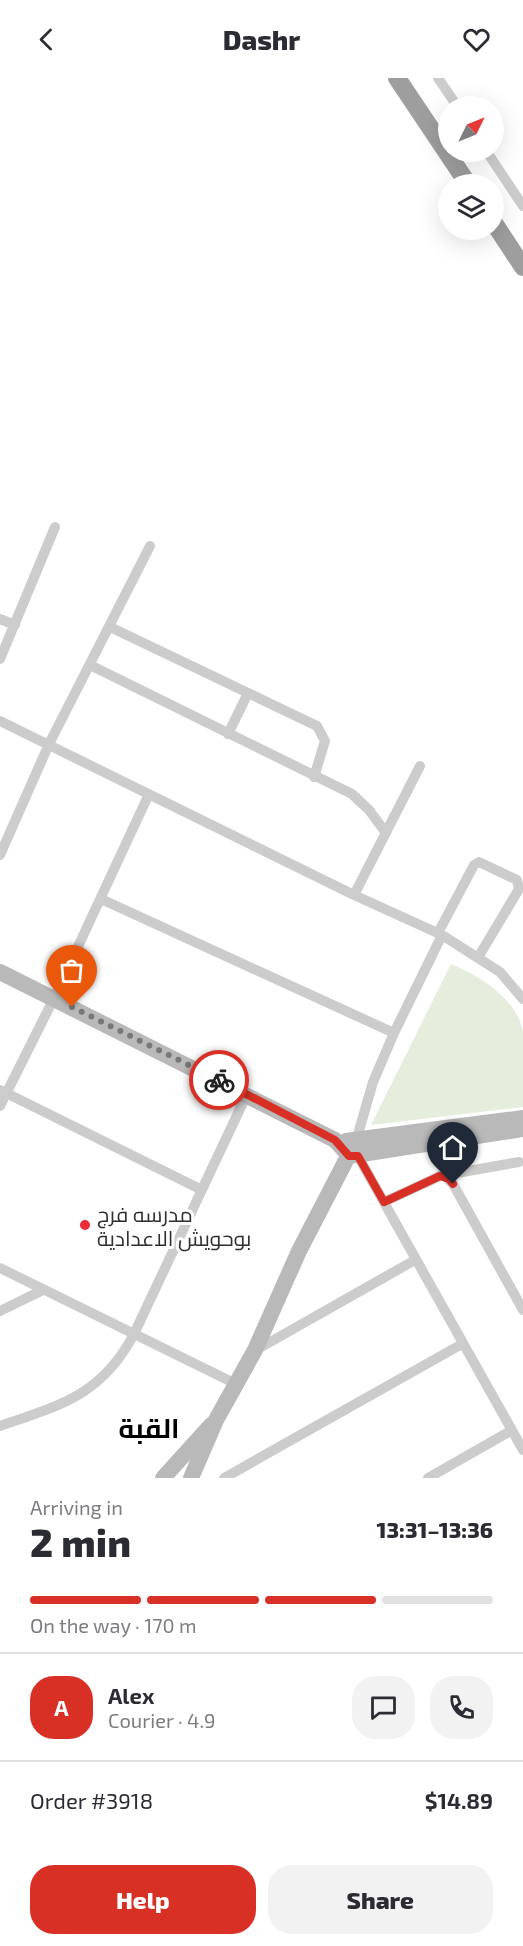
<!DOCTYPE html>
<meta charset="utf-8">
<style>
body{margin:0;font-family:"Exo 2",Cairo,sans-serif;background:#f2f2f3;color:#2b2b33;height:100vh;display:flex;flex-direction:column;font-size:22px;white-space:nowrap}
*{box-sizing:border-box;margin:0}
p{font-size:20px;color:#7c7c81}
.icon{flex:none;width:33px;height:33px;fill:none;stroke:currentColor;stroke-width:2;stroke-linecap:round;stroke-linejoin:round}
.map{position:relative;height:1400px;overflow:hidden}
.panel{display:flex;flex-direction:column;background:#fff;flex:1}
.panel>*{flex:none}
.needle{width:39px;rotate:47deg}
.fabs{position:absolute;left:438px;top:18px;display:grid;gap:12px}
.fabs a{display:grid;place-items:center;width:66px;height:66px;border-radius:50%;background:#fff;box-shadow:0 6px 24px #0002;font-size:30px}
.pin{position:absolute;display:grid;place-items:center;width:51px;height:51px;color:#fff;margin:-62px -26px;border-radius:50% 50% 50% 0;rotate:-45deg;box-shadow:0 0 6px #0007}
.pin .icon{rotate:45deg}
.courier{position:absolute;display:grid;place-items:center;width:60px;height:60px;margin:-30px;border:4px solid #d93025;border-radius:50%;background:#fff;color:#222;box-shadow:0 2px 8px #0007}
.headline em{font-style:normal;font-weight:800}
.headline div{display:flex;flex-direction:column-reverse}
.headline{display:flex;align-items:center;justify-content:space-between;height:102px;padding:0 30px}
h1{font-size:39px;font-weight:800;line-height:45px}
.bar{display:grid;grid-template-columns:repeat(4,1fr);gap:9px 6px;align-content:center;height:72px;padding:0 30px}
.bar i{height:8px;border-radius:4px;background:#e1e1e2}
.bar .on{background:#d93025}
.bar p{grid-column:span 4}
.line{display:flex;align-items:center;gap:15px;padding:0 30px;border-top:2px solid #e1e1e2}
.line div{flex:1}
.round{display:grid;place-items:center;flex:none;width:63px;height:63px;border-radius:24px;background:#f2f2f3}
.primary-button{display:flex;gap:12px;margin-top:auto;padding:12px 30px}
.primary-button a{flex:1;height:69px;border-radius:24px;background:#d93025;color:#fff;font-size:24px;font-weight:800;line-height:69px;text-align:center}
.primary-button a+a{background:#f2f2f3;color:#2b2b33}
header{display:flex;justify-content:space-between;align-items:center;height:78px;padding:0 30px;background:#fff;font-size:27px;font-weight:800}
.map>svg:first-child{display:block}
.green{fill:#e5eddc}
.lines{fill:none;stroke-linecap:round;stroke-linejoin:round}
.minor{stroke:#ccc;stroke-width:10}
.secondary{stroke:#b9b9b9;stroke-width:16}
.trunk{stroke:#9e9e9e;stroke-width:18}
.done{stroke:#787878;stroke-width:6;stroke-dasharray:0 10.8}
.route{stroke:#d93025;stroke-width:8}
.poi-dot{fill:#ed2a39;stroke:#fff;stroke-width:2}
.labels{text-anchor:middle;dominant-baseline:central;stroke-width:6;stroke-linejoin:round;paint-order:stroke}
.poi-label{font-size:21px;fill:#2f2f2f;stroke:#fff;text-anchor:start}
.district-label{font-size:27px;font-weight:bold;fill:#000;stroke:#fff}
</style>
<header><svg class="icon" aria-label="back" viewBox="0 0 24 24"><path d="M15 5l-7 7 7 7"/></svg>Dashr<svg class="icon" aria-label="heart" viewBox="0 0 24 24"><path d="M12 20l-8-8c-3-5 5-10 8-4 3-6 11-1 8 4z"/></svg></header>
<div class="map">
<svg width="523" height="1400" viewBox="0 0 523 1400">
<rect width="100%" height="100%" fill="#fff"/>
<path class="green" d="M451 886C479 898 517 920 523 954 523 977 523 1005 523 1029L371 1047Z"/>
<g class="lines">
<path class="minor" d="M438 0 457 28
M487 74 523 128
M0 541 15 547
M110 549 317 648 325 663 314 699
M0 581 55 449
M90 587 352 716 369 732 386 755
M0 643 354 817 442 857 500 894 523 921
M228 656 248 615
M0 777 49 666 150 468
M354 817 420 688
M101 821 394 955
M438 855 474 787 479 784 517 802 519 811 479 878
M0 1012 200 1111
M0 1028 54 920 149 716
M356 1063 373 1004 394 955 442 857
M358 1078 523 1372
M445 1098 453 1106 523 1232
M384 1124 440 1098 519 1084
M0 1190 236 1306
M0 1233 43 1212
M256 1272 415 1182
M0 1348C61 1327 102 1317 134 1256L247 1016
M224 1400 462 1266
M428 1400 512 1352"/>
<path class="secondary" d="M0 894 335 1062 349 1078 523 1051
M346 1063 523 1040
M163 1400 211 1347
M191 1400 216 1342 255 1272 299 1173 356 1063"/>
<path class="trunk" d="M397 0 468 106
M494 145 523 189"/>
</g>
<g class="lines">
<path class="done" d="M72 929 219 1002"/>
<path class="route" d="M219 1002 335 1062 349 1078H358L384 1124 440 1098 449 1101 453 1106"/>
</g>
<circle class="poi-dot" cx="85" cy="1147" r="6"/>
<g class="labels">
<g class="poi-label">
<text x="97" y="1135">مدرسه فرج<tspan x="97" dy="24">بوحويش الاعدادية</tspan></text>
</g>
<g class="district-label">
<text x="149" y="1349">القبة</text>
</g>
</g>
</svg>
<div class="fabs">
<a><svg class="needle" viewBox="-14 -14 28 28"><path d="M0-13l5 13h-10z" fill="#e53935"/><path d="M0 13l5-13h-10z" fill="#7c7c81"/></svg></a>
<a><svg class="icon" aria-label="layers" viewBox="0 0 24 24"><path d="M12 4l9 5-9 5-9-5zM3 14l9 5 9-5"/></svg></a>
</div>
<div class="pin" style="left:72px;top:929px;background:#ea580c"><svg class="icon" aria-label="bag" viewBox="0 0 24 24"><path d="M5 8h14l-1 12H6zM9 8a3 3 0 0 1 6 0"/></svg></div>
<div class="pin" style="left:453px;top:1106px;background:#1f2937"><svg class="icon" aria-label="home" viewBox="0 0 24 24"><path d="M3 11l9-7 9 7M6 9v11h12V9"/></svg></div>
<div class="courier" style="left:219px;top:1002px"><svg class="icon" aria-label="bike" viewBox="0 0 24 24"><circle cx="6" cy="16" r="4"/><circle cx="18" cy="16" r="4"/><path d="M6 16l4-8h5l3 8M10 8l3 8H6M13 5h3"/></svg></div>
</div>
<section class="panel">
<div class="headline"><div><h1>2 min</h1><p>Arriving in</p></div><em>13:31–13:36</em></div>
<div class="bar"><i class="on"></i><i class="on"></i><i class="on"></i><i></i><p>On the way · 170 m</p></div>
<div class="line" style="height:108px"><b class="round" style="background:#d93025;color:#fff">A</b><div><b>Alex</b><p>Courier · 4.9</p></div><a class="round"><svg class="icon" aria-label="chat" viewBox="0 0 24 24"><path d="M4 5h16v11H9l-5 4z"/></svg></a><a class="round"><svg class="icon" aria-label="phone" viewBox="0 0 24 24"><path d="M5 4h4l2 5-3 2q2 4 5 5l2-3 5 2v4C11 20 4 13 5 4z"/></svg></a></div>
<div class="line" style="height:78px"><div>Order #3918</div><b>$14.89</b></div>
<div class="primary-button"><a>Help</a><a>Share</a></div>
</section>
